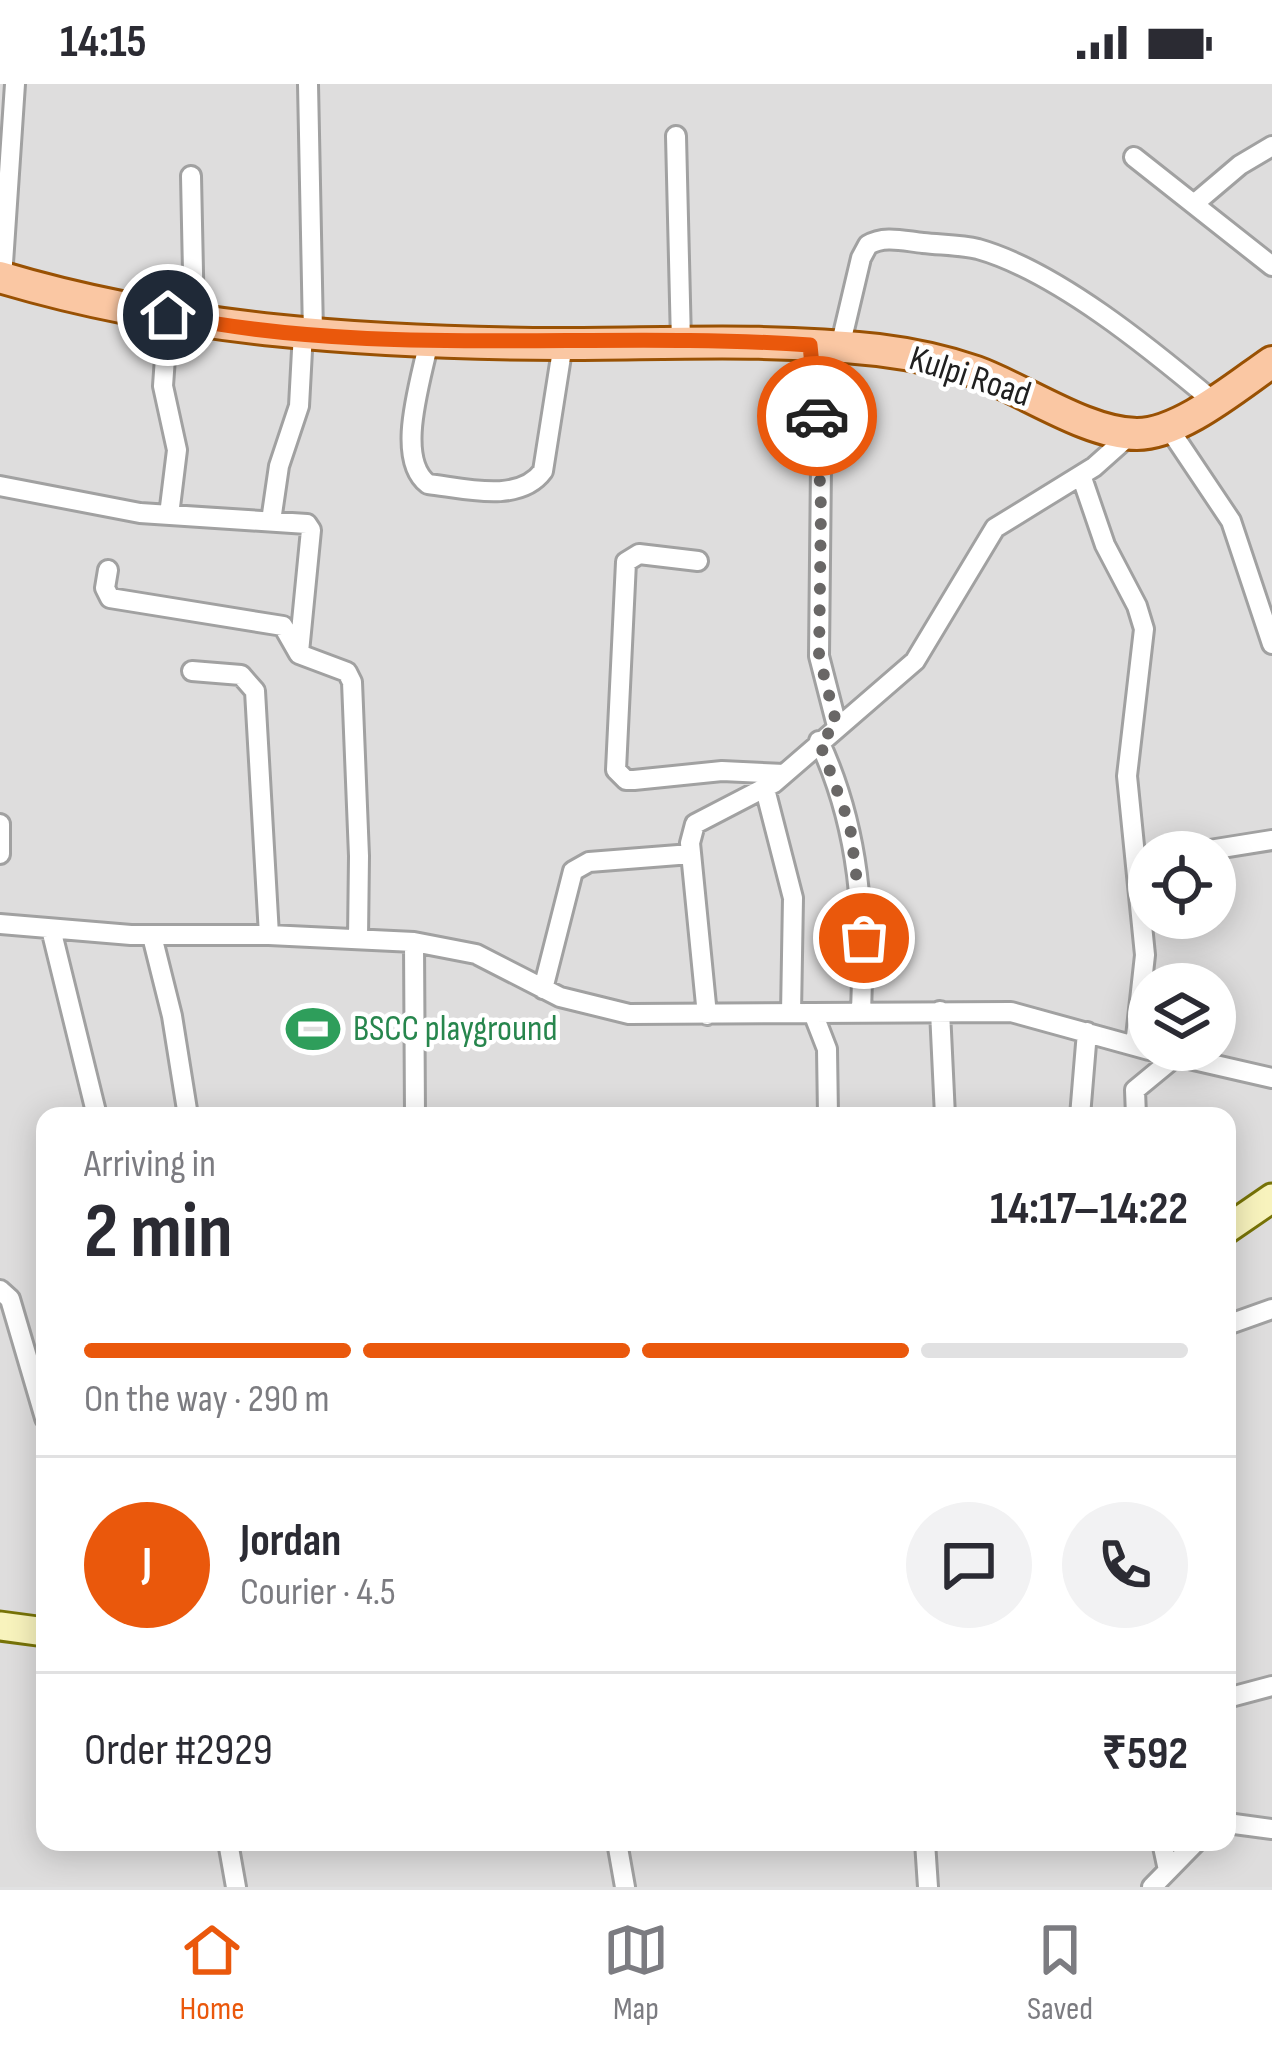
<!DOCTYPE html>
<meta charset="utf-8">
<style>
body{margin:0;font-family:"Sofia Sans Condensed",sans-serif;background:#f2f2f3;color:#2b2b33;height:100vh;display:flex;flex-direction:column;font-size:45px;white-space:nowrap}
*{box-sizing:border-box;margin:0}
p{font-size:39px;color:#7c7c81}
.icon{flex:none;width:66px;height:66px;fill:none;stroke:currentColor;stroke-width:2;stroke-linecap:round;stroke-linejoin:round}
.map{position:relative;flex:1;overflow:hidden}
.drawer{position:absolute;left:36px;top:1023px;width:1200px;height:744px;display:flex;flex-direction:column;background:#fff;border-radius:24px;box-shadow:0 6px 30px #0003}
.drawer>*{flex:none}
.fabs{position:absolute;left:1128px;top:747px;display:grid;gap:24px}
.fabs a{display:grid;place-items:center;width:108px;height:108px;border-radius:50%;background:#fff;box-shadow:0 6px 30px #0003;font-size:60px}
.pin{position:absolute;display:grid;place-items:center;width:102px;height:102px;color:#fff;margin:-51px;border:6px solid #fff;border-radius:50%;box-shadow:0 3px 12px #0007}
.courier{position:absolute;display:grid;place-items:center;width:120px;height:120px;margin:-60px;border:9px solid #ea580c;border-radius:50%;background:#fff;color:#222;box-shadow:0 3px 15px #0007}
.overview em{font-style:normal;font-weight:700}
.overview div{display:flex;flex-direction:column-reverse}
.overview{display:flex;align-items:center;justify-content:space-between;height:204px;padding:0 48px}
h1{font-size:78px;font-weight:700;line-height:90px}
.bar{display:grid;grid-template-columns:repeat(4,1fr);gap:18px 12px;align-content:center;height:144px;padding:0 48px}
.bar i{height:15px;border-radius:9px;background:#e1e1e2}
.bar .active{background:#ea580c}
.bar p{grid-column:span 4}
.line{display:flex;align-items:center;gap:30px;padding:0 48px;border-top:3px solid #e1e1e2}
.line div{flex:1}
.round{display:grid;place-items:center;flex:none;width:126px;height:126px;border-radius:63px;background:#f2f2f3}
.status{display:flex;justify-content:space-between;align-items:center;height:84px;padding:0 60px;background:#fff;direction:ltr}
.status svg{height:33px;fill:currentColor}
.tabs{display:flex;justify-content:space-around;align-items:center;height:168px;border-top:3px solid #e1e1e2;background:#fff;font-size:33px;color:#7c7c81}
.tabs a{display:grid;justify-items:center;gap:6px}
.tabs .active{color:#ea580c}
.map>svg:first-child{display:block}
.residential{fill:#dedddd;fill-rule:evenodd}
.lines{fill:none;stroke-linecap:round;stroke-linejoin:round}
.street-casing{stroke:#a1a1a1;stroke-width:24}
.secondary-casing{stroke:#777307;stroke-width:33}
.primary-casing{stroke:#995103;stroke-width:36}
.street{stroke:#fff;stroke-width:18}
.secondary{stroke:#f8f3bd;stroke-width:27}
.primary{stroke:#fac7a3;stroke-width:30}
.done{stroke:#696766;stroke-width:12;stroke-dasharray:0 21.6}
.route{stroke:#ea580c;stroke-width:15}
.labels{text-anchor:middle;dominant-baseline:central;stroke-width:9;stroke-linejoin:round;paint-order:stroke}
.street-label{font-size:36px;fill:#202020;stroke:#fff}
.leisure-label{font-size:36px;fill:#27864d;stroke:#fff;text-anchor:start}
</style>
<div class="status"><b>14:15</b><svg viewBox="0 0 49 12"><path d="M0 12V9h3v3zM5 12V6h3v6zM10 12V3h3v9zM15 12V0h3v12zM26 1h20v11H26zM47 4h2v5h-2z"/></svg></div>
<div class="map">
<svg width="1272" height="1803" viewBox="0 0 1272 1803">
<rect width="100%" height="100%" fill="#f0ece7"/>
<path class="residential" d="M0 0H1272V1803H0ZM1149 768H1215V834H1149ZM1149 900H1215V966H1149ZM45 1032H1227V1758H45Z"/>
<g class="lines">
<defs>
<path id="street" d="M308 0 313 249
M676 52 681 258
M1134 73 1272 182
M191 92 194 236
M1194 120 1240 81 1272 62
M2 194 15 0
M168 231 163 302 177 366 169 431
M429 256C422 294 394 374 428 400 463 404 519 420 543 387L563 260
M810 261 821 381 819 572 837 642
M840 263 861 174 868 161C884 151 904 157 923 159 941 161 961 161 978 165 1056 187 1151 265 1213 317
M1168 343 1231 437 1272 560
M1081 391 1105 461 1137 522 1144 545 1127 692 1145 871 1135 962
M0 402 140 429 307 440 311 446 299 568
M271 437 279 382 299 322 303 248
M698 477 639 470 626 478 616 686 626 696H634L722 687 784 690
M108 486 105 504 110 514 283 542 299 570 347 588 352 598 359 772 358 854
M192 587 241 591 255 607 269 851
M819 657C860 745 865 833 861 928
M765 705 793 814 791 929
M0 740V770
M1197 768 1272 756
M0 840 131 851H269L414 858 476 870 560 913 629 930 1011 928 1149 966
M51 845 97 1032
M152 852 172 932 188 1032
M414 858 415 1032
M543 905 573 787 589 778 691 770
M940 927 945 1032
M813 929 827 965 828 1032
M707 931 690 759 695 740 774 699 915 577 995 444 1094 383 1131 350
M1150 966 1272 994
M1080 1032 1087 948
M1136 1032 1135 1006 1175 973
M0 1206 10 1215 45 1334
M1227 1241 1272 1225
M1227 1614 1272 1602
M1227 1739 1272 1745
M228 1758 236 1803
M617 1758 625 1803
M925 1758 928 1803
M1162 1758 1168 1786
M1152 1803 1196 1758"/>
<path id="secondary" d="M1227 1145 1272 1114
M0 1542 45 1548"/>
<path id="primary" d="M0 193C180 247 372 259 559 260 666 260 772 254 878 266 911 270 944 277 976 288 1023 305 1087 350 1137 350 1180 350 1237 302 1272 278"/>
</defs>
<use href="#street" class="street-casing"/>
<use href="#secondary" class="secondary-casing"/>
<use href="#primary" class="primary-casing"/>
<use href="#street" class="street"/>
<use href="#secondary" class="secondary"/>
<use href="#primary" class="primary"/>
</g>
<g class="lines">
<path class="done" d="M817 332 821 424 819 572 837 642 819 657 850 742 864 854"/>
<path class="route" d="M168 231C379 275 596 246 810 261L817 332"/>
</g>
<defs>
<symbol id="stadium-bare" viewBox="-9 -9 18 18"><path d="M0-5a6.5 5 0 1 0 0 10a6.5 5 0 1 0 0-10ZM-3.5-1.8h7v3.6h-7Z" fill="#2e9e5b" stroke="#fff" stroke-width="2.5" paint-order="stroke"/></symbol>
</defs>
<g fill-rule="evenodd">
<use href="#stadium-bare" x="275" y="907" width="76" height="76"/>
</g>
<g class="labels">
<g class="street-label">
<text transform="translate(970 293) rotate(18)">Kulpi Road</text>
</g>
<g class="leisure-label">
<text x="353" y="945">BSCC playground</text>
</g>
</g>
</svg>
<div class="fabs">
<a><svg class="icon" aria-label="locate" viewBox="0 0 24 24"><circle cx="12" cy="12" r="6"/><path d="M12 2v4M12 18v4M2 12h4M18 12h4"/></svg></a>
<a><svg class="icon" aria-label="layers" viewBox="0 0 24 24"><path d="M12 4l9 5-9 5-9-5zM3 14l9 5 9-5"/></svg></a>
</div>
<div class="pin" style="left:864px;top:854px;background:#ea580c"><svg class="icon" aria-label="bag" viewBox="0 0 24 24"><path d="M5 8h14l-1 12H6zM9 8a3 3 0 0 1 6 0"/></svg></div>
<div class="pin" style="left:168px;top:231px;background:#1f2937"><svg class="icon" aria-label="home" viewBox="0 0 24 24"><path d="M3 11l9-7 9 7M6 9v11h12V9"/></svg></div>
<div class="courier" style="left:817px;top:332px"><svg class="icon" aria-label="car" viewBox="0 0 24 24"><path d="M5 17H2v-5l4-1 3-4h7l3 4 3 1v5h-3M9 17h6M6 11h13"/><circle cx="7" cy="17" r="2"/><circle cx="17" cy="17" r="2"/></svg></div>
<section class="drawer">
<div class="overview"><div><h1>2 min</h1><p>Arriving in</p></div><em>14:17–14:22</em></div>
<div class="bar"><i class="active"></i><i class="active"></i><i class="active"></i><i></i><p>On the way · 290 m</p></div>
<div class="line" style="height:216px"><b class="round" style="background:#ea580c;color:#fff">J</b><div><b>Jordan</b><p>Courier · 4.5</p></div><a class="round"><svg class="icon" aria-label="chat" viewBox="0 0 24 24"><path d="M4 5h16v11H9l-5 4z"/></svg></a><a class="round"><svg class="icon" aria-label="phone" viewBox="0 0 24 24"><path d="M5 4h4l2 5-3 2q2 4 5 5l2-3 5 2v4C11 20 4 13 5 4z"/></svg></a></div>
<div class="line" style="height:156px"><div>Order #2929</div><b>₹592</b></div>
</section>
</div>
<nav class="tabs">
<a class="active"><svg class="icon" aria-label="home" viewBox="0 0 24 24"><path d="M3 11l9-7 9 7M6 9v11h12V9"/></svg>Home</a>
<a><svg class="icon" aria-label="map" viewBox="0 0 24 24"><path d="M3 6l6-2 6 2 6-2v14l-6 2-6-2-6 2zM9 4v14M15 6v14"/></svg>Map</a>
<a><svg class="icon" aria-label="saved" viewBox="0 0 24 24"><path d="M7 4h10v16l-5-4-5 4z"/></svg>Saved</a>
</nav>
